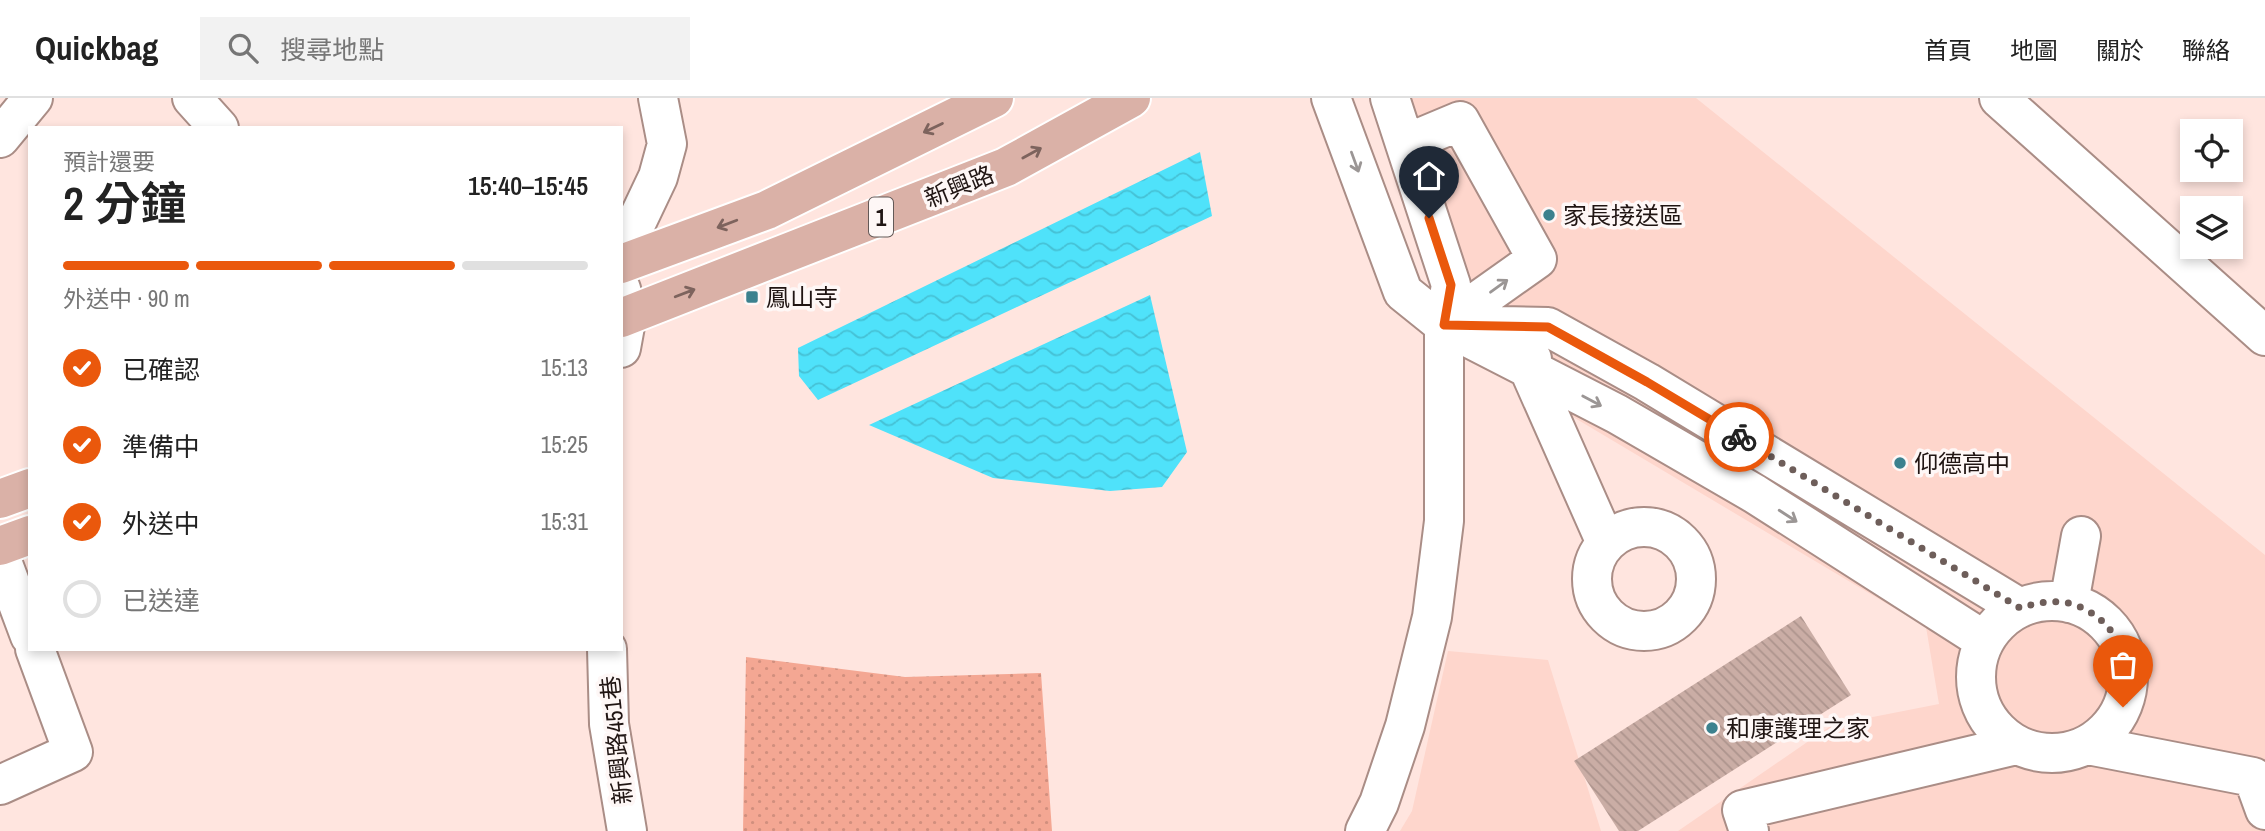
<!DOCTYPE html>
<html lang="zh-TW">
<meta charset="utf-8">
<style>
body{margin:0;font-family:"Archivo Narrow","Noto Sans TC",sans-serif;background:#f2f2f2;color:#222;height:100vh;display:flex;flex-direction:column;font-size:26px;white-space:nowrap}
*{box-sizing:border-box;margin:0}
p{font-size:23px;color:#767676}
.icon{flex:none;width:38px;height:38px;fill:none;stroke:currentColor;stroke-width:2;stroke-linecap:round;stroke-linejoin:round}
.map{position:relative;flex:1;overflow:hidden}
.drawer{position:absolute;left:28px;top:28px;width:595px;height:525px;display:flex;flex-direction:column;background:#fff;border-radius:0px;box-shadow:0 4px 10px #0003}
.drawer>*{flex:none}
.fabs{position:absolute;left:2180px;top:21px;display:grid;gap:14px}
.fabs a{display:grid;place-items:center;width:63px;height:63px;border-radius:0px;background:#fff;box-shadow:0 4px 10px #0003;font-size:35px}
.pin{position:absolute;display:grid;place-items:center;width:60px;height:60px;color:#fff;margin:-72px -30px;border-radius:50% 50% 50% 0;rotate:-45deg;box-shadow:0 0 7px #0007}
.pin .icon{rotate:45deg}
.courier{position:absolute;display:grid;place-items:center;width:70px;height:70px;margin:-35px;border:5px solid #ea580c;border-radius:50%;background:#fff;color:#222;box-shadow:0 2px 9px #0007}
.overview em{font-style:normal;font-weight:600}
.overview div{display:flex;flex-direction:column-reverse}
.overview{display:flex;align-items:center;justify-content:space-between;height:119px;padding:0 35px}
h1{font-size:46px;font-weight:600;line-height:52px}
.bar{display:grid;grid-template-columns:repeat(4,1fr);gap:10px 7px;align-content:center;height:84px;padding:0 35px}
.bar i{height:9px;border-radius:5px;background:#e0e0e0}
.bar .on{background:#ea580c}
.bar p{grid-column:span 4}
ol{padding:0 35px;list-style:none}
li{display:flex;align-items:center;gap:21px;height:77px}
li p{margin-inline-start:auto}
li .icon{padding:7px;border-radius:50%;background:#ea580c;color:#fff;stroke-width:4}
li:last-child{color:#767676}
li i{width:38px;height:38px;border:4px solid #e0e0e0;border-radius:50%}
header{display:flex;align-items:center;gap:42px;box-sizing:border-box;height:98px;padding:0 35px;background:#fff;border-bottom:2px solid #e0e0e0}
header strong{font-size:33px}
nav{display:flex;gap:38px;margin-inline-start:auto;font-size:24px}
.search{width:490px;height:63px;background:#f2f2f2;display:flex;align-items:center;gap:18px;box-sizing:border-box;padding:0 24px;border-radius:0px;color:#767676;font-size:26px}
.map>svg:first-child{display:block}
.built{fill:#fed6cc}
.grass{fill:url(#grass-dots)}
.water{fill:url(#water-waves)}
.building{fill:url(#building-back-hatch)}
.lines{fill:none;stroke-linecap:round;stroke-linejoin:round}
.minor-casing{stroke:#aa8d86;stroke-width:42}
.major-casing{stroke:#fff;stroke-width:42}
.minor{stroke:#fff;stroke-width:38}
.major{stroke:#dab1a7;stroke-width:38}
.oneway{stroke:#7d635d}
.oneway2{stroke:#9b9695}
.done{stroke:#6e5e5a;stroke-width:7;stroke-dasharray:0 12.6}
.route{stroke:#ea580c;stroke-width:9}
.poi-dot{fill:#3c818e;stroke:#fef7f6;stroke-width:2.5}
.labels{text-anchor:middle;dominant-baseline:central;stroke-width:7;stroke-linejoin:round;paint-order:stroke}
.shield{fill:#fef7f6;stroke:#635957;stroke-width:2}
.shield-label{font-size:23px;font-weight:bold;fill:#201513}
.street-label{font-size:24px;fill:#201513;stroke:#fef7f6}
.poi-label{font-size:24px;fill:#201513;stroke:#fef7f6;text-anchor:start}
</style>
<header>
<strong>Quickbag</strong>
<div class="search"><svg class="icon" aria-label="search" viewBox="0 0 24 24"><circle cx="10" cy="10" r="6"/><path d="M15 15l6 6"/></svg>搜尋地點</div>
<nav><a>首頁</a><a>地圖</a><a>關於</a><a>聯絡</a></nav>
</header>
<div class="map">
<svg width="2265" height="733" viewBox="0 0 2265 733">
<defs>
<pattern id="grass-dots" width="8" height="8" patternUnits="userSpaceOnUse" patternTransform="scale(1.75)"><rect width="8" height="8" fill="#f4a793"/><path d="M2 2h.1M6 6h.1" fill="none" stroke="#d18f7e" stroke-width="1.8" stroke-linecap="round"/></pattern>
<pattern id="water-waves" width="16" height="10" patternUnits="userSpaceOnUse" patternTransform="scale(1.75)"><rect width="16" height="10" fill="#4fe2fa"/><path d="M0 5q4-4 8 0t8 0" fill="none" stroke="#45c1d5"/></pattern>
<pattern id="building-back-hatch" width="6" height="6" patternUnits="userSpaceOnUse" patternTransform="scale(1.75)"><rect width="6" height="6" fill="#caada5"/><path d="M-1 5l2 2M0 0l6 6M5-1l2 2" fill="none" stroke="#ad948d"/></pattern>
</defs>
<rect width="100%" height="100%" fill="#ffe5df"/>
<path class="built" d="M1388 0H1696L2265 457V733H1678L1832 627 1939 606 1926 529 1494 272Z
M1448 553 1548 562 1601 733H1400L1412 713Z"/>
<path class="grass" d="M746 559 905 579 1041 575 1052 733H743Z"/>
<path class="water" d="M1200 54 1212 118 818 302 799 278 798 250Z
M1150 197 1187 354 1162 389 1110 393 993 380 869 327Z"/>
<path class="building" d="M1801 518 1851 597 1638 733H1619L1574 663Z"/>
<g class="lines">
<defs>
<path id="minor" d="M192 0 219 30
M1331 0 1403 194 1444 227 1617 316 1755 396 1985 543
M1999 0 2265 238
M0 40 33 0
M1405 46 1460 23 1537 161 1444 227
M621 157 658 79 667 46 658 0
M621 191 627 217 621 250
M1453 227 1548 229 1647 284 2020 510
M1532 261 1528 269 1606 445
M1592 481a52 52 0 1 1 104 0a52 52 0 1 1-104 0Z
M0 458 30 538
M1976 579a76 76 0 1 1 152 0a76 76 0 1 1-152 0Z
M2069 505 2081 438
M607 551 609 626 627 733
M2088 647 2253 679 2265 712
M0 687 73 654 35 551
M1365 733 1379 705 1405 628 1432 519 1444 423V227L1451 187 1390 0
M1749 733 1742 712 2016 647"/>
<path id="major" d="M621 166 767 112 994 0
M621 220 1006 69 1131 0
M0 401 30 390
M0 448 30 437"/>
</defs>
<use href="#minor" class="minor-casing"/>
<use href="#major" class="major-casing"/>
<use href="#minor" class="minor"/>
<use href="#major" class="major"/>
</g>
<defs><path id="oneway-shaft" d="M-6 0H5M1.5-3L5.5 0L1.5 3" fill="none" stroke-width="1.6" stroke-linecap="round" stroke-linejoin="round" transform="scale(1.75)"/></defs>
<g class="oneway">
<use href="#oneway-shaft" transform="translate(933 30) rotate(154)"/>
<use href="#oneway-shaft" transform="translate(1032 55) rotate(-29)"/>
<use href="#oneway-shaft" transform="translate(727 126) rotate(159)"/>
<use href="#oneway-shaft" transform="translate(685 195) rotate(-21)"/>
</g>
<g class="oneway2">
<use href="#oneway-shaft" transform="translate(1355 64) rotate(70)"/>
<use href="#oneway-shaft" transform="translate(1499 188) rotate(-36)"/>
<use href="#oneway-shaft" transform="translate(1592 303) rotate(28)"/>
<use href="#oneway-shaft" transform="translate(1788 418) rotate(33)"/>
</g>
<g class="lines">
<path class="done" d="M1739 339 2020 510C2036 505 2051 502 2068 505 2103 513 2129 547 2128 582 2128 590 2125 600 2123 609"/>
<path class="route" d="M1429 120 1451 187 1444 227 1548 229 1647 284 1739 339"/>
</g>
<g class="poi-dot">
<circle cx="1549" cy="117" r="7"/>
<rect x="745" y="192" width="14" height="14" rx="3.5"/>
<circle cx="1900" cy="365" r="7"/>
<circle cx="1712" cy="630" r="7"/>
</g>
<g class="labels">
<rect class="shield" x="869" y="99.5" width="24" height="39" rx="5"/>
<g class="shield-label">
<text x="881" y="119">1</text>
</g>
<g class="street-label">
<text transform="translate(959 88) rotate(-22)">新興路</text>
<text transform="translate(616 642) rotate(-96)">新興路451巷</text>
</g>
<g class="poi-label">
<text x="1563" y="117">家長接送區</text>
<text x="766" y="199">鳳山寺</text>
<text x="1914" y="365">仰德高中</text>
<text x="1726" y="630">和康護理之家</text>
</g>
</g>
</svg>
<div class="fabs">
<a><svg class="icon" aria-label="locate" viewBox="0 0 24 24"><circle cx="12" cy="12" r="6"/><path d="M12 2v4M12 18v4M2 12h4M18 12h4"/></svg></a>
<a><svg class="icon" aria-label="layers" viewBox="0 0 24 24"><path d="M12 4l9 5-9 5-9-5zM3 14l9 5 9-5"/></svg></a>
</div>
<div class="pin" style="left:2123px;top:609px;background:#ea580c"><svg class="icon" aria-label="bag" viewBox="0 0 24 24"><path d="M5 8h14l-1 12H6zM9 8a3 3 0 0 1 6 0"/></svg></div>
<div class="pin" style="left:1429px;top:120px;background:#1f2937"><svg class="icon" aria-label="home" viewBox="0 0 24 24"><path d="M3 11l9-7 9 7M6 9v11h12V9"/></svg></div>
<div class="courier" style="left:1739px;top:339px"><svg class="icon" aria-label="bike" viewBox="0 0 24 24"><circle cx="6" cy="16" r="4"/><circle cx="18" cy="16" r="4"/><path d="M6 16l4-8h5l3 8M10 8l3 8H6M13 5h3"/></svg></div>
<section class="drawer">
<div class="overview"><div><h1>2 分鐘</h1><p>預計還要</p></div><em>15:40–15:45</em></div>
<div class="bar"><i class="on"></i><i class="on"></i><i class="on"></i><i></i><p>外送中 · 90 m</p></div>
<ol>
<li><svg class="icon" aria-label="check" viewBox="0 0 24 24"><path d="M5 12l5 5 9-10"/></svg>已確認<p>15:13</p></li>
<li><svg class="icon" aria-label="check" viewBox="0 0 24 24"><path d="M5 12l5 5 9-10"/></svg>準備中<p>15:25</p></li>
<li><svg class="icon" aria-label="check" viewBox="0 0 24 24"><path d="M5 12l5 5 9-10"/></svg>外送中<p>15:31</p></li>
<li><i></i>已送達</li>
</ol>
</section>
</div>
